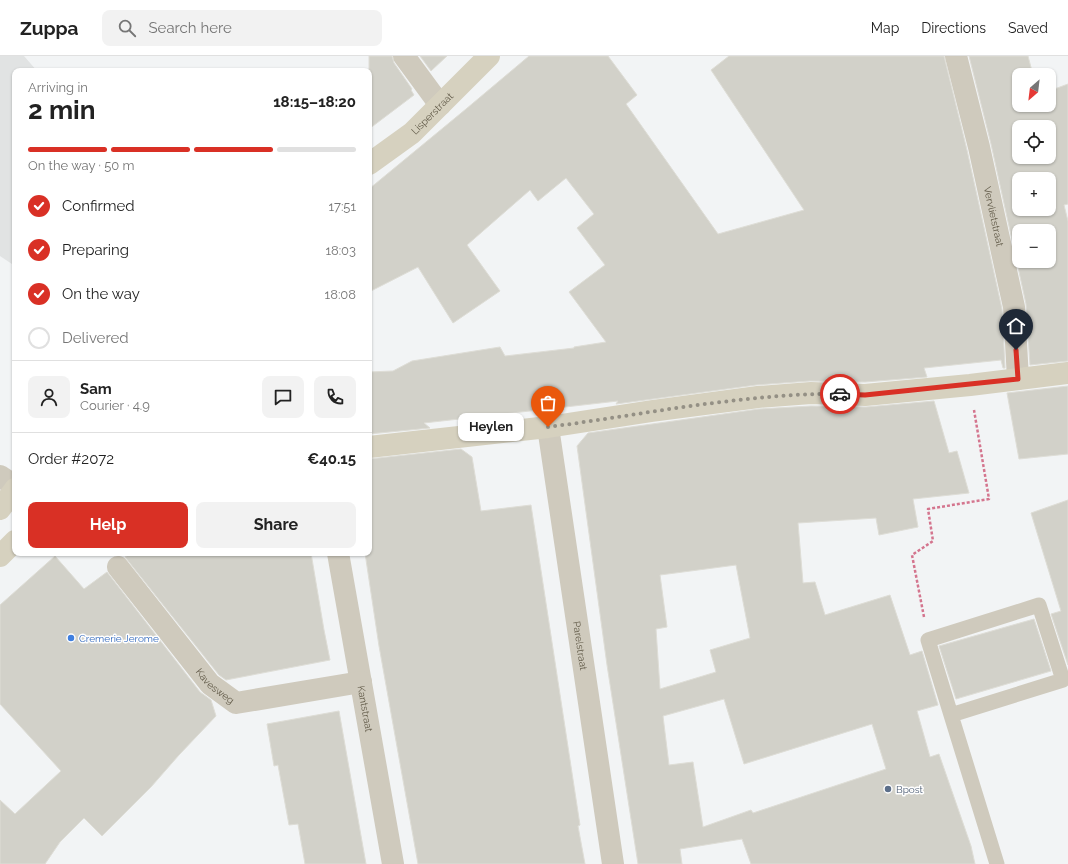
<!DOCTYPE html>
<meta charset="utf-8">
<style>
body{margin:0;font-family:Raleway,sans-serif;background:#f2f2f2;color:#222;height:100vh;display:flex;flex-direction:column;font-size:15px;white-space:nowrap}
*{box-sizing:border-box;margin:0}
p{font-size:13px;color:#767676}
.icon{flex:none;width:22px;height:22px;fill:none;stroke:currentColor;stroke-width:2;stroke-linecap:round;stroke-linejoin:round}
.map{position:relative;flex:1;overflow:hidden}
.sheet{position:absolute;left:12px;top:12px;width:360px;height:488px;display:flex;flex-direction:column;background:#fff;border-radius:8px;box-shadow:0 1px 3px #0004}
.sheet>*{flex:none}
.needle{width:26px;rotate:208deg}
.fabs{position:absolute;left:1012px;top:12px;display:grid;gap:8px}
.fabs a{display:grid;place-items:center;width:44px;height:44px;border-radius:8px;background:#fff;box-shadow:0 1px 3px #0004;font-size:20px}
.pin{position:absolute;display:grid;place-items:center;width:34px;height:34px;color:#fff;margin:-41px -17px;border-radius:50% 50% 50% 0;rotate:-45deg;box-shadow:0 0 4px #0007}
.pin .icon{rotate:45deg}
.courier{position:absolute;display:grid;place-items:center;width:40px;height:40px;margin:-20px;border:3px solid #d93025;border-radius:50%;background:#fff;color:#222;box-shadow:0 1px 5px #0007}
.bubble{position:absolute;height:28px;border-radius:8px;background:#fff;box-shadow:0 1px 3px #0004;font-size:13px;font-weight:700;line-height:28px;text-align:center}
.summary em{font-style:normal;font-weight:700}
.summary div{display:flex;flex-direction:column-reverse}
.summary{display:flex;align-items:center;justify-content:space-between;height:68px;padding:0 16px}
h1{font-size:26px;font-weight:700;line-height:30px}
.bar{display:grid;grid-template-columns:repeat(4,1fr);gap:6px 4px;align-content:center;height:48px;padding:0 16px}
.bar i{height:5px;border-radius:3px;background:#e0e0e0}
.bar .on{background:#d93025}
.bar p{grid-column:span 4}
.line{display:flex;align-items:center;gap:10px;padding:0 16px;border-top:1px solid #e0e0e0}
.line div{flex:1}
.round{display:grid;place-items:center;flex:none;width:42px;height:42px;border-radius:8px;background:#f2f2f2}
ol{padding:0 16px;list-style:none}
li{display:flex;align-items:center;gap:12px;height:44px}
li p{margin-inline-start:auto}
li .icon{padding:4px;border-radius:50%;background:#d93025;color:#fff;stroke-width:4}
li:last-child{color:#767676}
li i{width:22px;height:22px;border:2px solid #e0e0e0;border-radius:50%}
.action{display:flex;gap:8px;margin-top:auto;padding:8px 16px}
.action a{flex:1;height:46px;border-radius:8px;background:#d93025;color:#fff;font-size:16px;font-weight:700;line-height:46px;text-align:center}
.action a+a{background:#f2f2f2;color:#222}
header{display:flex;align-items:center;gap:24px;box-sizing:border-box;height:56px;padding:0 20px;background:#fff;border-bottom:1px solid #e0e0e0}
header strong{font-size:19px}
nav{display:flex;gap:22px;margin-inline-start:auto;font-size:14px}
.search{width:280px;height:36px;background:#f2f2f2;display:flex;align-items:center;gap:10px;box-sizing:border-box;padding:0 14px;border-radius:8px;color:#767676;font-size:15px}
.map>svg:first-child{display:block}
.education{fill:#e1e3e3}
.building{fill:#d2d1c9;stroke:#deddd6;fill-rule:evenodd}
.lines{fill:none;stroke-linecap:round;stroke-linejoin:round}
.path{stroke:#d4758e;stroke-width:2.5;stroke-dasharray:3 2;stroke-linecap:butt}
.lane{stroke:#cfcabd;stroke-width:15}
.street{stroke:#cfcabd;stroke-width:22}
.secondary{stroke:#d6d1bf;stroke-width:22}
.done{stroke:#949085;stroke-width:4;stroke-dasharray:0 7.2}
.route{stroke:#d93025;stroke-width:5}
.shop-dot{fill:#3f7fe0;stroke:#fff;stroke-width:1.5}
.service-dot{fill:#5c6f8a;stroke:#fff;stroke-width:1.5}
.labels{text-anchor:middle;dominant-baseline:central;stroke-width:3;stroke-linejoin:round;paint-order:stroke}
.street-label{font-size:10px;fill:#615a48;stroke:#fff}
.shop-label{font-size:10px;fill:#366cbe;stroke:#fff;text-anchor:start}
.service-label{font-size:10px;fill:#4e5e75;stroke:#fff;text-anchor:start}
</style>
<header>
<strong>Zuppa</strong>
<div class="search"><svg class="icon" aria-label="search" viewBox="0 0 24 24"><circle cx="10" cy="10" r="6"/><path d="M15 15l6 6"/></svg>Search here</div>
<nav><a>Map</a><a>Directions</a><a>Saved</a></nav>
</header>
<div class="map">
<svg width="1068" height="808" viewBox="0 0 1068 808">
<rect width="100%" height="100%" fill="#f2f4f5"/>
<path class="education" d="M0 0H24L37 15H15V210L0 200Z"/>
<path class="building" d="M369 0H392L394 7 412 33 411 34 414 39 369 73Z
M420 0H447L431 15Z
M529 0H608L637 39 626 48 718 178 804 154 711 14 729 0H944L967 94 1002 253 1005 312H1003L1001 304 924 312 927 321 865 326 810 325 756 329 616 348 618 345 424 367 430 372 369 378V316L393 315 412 305 500 291 505 300 574 292V291L606 286 569 236 605 209 577 172 594 158 566 122 538 145 530 134 467 189 500 235 453 267 418 211 369 236V133L466 53Z
M969 0H1028L1033 19H1019V49H1049V35L1068 28V148L1064 149 1068 165V305L1030 309 1026 248 991 88ZM1019 71H1049V101H1019ZM1019 123H1049V153H1019ZM1019 175H1049V205H1019Z
M1068 330V398L1019 403 1007 337Z
M934 345 949 397 957 395 969 437 913 443 918 471 879 479 876 462 798 467 803 527 815 526 825 559 890 539 910 599 922 595 938 649 917 655 930 701 939 698 971 790 975 808H751L742 783 680 793 682 808H638L607 609 577 390 588 377 759 353 811 350 866 351ZM736 509 750 582 710 594 716 616 660 633 656 573 667 571 660 519ZM724 643 744 708 872 668 886 713 753 757 751 754 703 771 693 706 669 709 663 660Z
M461 393 472 401 481 455 531 449 580 769 578 770 585 808H418L379 590 365 497H369V403Z
M1068 444V609L1051 558 1061 555 1031 457Z
M131 497H311L324 574 330 604 226 624 219 619 125 501Z
M55 500 84 533 107 516 200 636 211 644 216 660 179 699 151 731 102 780 84 762 60 786 45 808H0V744L15 758 61 715 0 648V549Z
M1034 563 1051 615 956 643 939 590Z
M339 655 366 808H305L298 768 289 769 278 709 274 710 267 668Z"/>
<g class="lines">
<path class="path" d="M924 561 912 499 933 485 928 453 989 443 974 354"/>
<path class="lane" d="M1039 549 1063 624 951 659 928 584Z
M951 659 997 808"/>
<g class="street">
<path d="M404 0 440 49"/>
<path id="s1" d="M956 0 979 91 1014 251 1018 323"/>
<path id="s2" d="M548 371 613 808"/>
<path d="M0 420 15 430"/>
<path id="s3" d="M338 497 393 808"/>
<path id="s4" d="M118 511 210 628 236 647 361 626"/>
</g>
<g class="secondary">
<path id="s5" d="M369 108 412 77 489 0"/>
<path d="M369 391 548 371 652 355 758 341 811 337 865 339 970 329 1068 317"/>
<path d="M0 453 15 433"/>
<path d="M0 500 15 485"/>
</g>
</g>
<g class="lines">
<path class="done" d="M548 371C603 364 658 354 713 347 756 342 797 337 840 338"/>
<path class="route" d="M840 338 865 339 1018 323 1016 294"/>
</g>
<circle class="shop-dot" cx="71" cy="582" r="4"/>
<circle class="service-dot" cx="888" cy="733" r="4"/>
<g class="labels">
<g class="street-label">
<text stroke="none"><textPath href="#s5" startOffset="81">Lisperstraat</textPath></text>
<text stroke="none"><textPath href="#s1" startOffset="165">Vervlietstraat</textPath></text>
<text stroke="none"><textPath href="#s2" startOffset="221">Parelstraat</textPath></text>
<text stroke="none"><textPath href="#s4" startOffset="154">Kavesweg</textPath></text>
<text stroke="none"><textPath href="#s3" startOffset="158">Kantstraat</textPath></text>
</g>
<g class="shop-label">
<text x="79" y="582">Cremerie Jerome</text>
</g>
<g class="service-label">
<text x="896" y="733">Bpost</text>
</g>
</g>
</svg>
<div class="fabs">
<a><svg class="needle" viewBox="-14 -14 28 28"><path d="M0-13l5 13h-10z" fill="#e53935"/><path d="M0 13l5-13h-10z" fill="#767676"/></svg></a>
<a><svg class="icon" aria-label="locate" viewBox="0 0 24 24"><circle cx="12" cy="12" r="6"/><path d="M12 2v4M12 18v4M2 12h4M18 12h4"/></svg></a>
<a>+</a>
<a>−</a>
</div>
<div class="pin" style="left:548px;top:371px;background:#ea580c"><svg class="icon" aria-label="bag" viewBox="0 0 24 24"><path d="M5 8h14l-1 12H6zM9 8a3 3 0 0 1 6 0"/></svg></div>
<div class="pin" style="left:1016px;top:294px;background:#1f2937"><svg class="icon" aria-label="home" viewBox="0 0 24 24"><path d="M3 11l9-7 9 7M6 9v11h12V9"/></svg></div>
<div class="courier" style="left:840px;top:338px"><svg class="icon" aria-label="car" viewBox="0 0 24 24"><path d="M5 17H2v-5l4-1 3-4h7l3 4 3 1v5h-3M9 17h6M6 11h13"/><circle cx="7" cy="17" r="2"/><circle cx="17" cy="17" r="2"/></svg></div>
<div class="bubble" style="left:458px;top:357px;width:66px">Heylen</div>
<section class="sheet">
<div class="summary"><div><h1>2 min</h1><p>Arriving in</p></div><em>18:15–18:20</em></div>
<div class="bar"><i class="on"></i><i class="on"></i><i class="on"></i><i></i><p>On the way · 50 m</p></div>
<ol>
<li><svg class="icon" aria-label="check" viewBox="0 0 24 24"><path d="M5 12l5 5 9-10"/></svg>Confirmed<p>17:51</p></li>
<li><svg class="icon" aria-label="check" viewBox="0 0 24 24"><path d="M5 12l5 5 9-10"/></svg>Preparing<p>18:03</p></li>
<li><svg class="icon" aria-label="check" viewBox="0 0 24 24"><path d="M5 12l5 5 9-10"/></svg>On the way<p>18:08</p></li>
<li><i></i>Delivered</li>
</ol>
<div class="line" style="height:72px"><a class="round"><svg class="icon" aria-label="person" viewBox="0 0 24 24"><circle cx="12" cy="8" r="4"/><path d="M4 21q1-7 8-7t8 7"/></svg></a><div><b>Sam</b><p>Courier · 4.9</p></div><a class="round"><svg class="icon" aria-label="chat" viewBox="0 0 24 24"><path d="M4 5h16v11H9l-5 4z"/></svg></a><a class="round"><svg class="icon" aria-label="phone" viewBox="0 0 24 24"><path d="M5 4h4l2 5-3 2q2 4 5 5l2-3 5 2v4C11 20 4 13 5 4z"/></svg></a></div>
<div class="line" style="height:52px"><div>Order #2072</div><b>€40.15</b></div>
<div class="action"><a>Help</a><a>Share</a></div>
</section>
</div>
